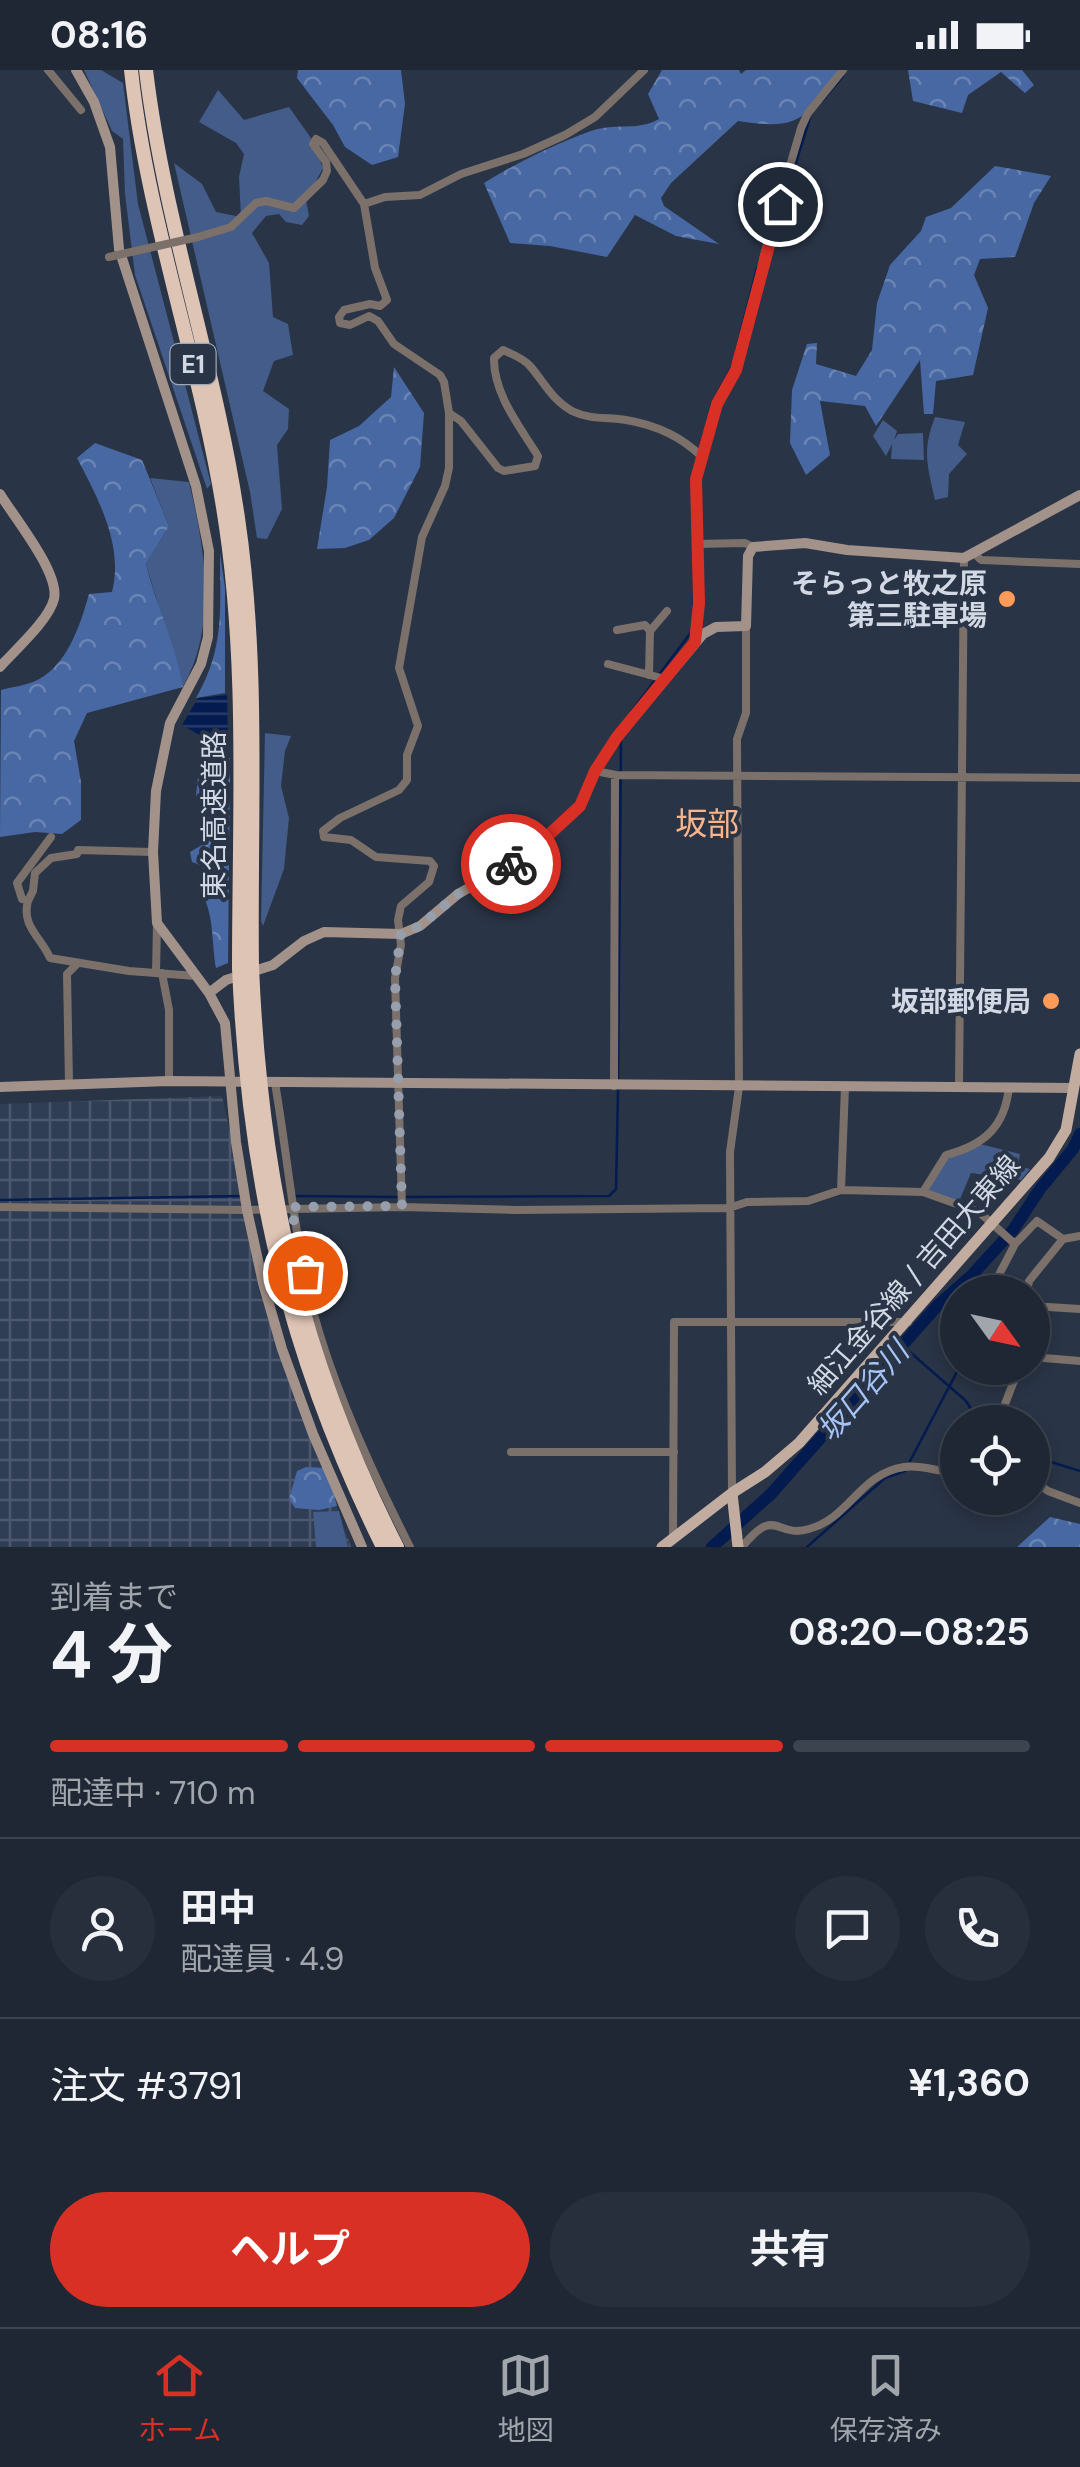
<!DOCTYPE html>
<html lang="ja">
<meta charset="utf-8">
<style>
body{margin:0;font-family:"DM Sans","Noto Sans JP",sans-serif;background:#272f3c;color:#f1f3f6;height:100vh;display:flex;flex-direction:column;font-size:38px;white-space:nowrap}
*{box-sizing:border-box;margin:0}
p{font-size:32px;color:#a1a5ac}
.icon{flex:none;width:55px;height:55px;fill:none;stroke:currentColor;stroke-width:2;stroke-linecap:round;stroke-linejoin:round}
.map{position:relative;height:1477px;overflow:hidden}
.side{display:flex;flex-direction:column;background:#1f2734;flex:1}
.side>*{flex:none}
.needle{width:65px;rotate:123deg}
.tools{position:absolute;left:940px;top:1205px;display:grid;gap:20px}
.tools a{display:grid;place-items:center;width:110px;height:110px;border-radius:50%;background:#1f2734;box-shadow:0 5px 15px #0003,0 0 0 2px #3c444f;font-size:50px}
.pin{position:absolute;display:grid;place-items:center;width:85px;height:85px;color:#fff;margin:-42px;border:5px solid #fff;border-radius:50%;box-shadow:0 2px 10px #0007}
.courier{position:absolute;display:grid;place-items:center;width:100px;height:100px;margin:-50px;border:8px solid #d93025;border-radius:50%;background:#fff;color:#222;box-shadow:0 2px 12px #0007}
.headline em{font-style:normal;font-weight:700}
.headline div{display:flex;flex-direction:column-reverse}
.headline{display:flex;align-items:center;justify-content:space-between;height:170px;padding:0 50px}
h1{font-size:65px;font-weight:700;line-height:75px}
.bar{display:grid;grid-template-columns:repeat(4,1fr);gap:15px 10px;align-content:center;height:120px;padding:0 50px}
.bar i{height:12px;border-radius:8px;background:#3c444f}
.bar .current{background:#d93025}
.bar p{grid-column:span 4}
.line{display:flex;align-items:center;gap:25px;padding:0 50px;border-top:2px solid #3c444f}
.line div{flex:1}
.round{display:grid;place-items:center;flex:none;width:105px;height:105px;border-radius:52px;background:#272f3c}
.button{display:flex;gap:20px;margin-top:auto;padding:20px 50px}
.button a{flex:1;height:115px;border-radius:60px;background:#d93025;color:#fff;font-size:40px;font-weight:700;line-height:115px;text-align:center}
.button a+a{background:#272f3c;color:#f1f3f6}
.status{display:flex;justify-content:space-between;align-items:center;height:70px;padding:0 50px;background:#1f2734;direction:ltr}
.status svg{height:28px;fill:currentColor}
.tabs{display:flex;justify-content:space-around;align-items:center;height:140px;border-top:2px solid #3c444f;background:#1f2734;font-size:28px;color:#a1a5ac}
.tabs a{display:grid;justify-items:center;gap:5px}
.tabs .current{color:#d93025}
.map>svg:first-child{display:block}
.industrial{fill:url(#industrial-grid)}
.grass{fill:#445c89}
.forest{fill:url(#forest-crowns)}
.water{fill:url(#water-rules)}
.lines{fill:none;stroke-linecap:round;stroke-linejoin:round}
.stream{stroke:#031b4f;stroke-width:2.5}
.river{stroke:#031b4f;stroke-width:12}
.street{stroke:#7b716a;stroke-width:8}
.secondary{stroke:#a39289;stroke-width:10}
.primary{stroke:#c2aca0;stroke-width:11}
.highway{stroke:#dec4b5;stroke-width:14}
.street-bridge{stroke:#7b716a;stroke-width:8}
.highway-bridge{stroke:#dec4b5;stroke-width:14}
.done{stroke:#979fad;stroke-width:10;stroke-dasharray:0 18}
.route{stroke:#d93025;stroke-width:12}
.poi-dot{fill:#fe9b59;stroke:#293446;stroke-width:4}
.labels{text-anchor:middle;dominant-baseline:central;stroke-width:8;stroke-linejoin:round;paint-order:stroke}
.shield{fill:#293446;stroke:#9fa8b5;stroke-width:2.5}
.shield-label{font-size:25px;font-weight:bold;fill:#d2d9e5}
.poi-label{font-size:28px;font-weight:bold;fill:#d2d9e5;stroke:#293446;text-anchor:end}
.street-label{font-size:28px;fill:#d2d9e5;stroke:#293446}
.water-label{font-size:30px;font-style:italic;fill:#a6c3f5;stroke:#293446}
.quarter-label{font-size:32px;fill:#fbb58a;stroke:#293446}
</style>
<div class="status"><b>08:16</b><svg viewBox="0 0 49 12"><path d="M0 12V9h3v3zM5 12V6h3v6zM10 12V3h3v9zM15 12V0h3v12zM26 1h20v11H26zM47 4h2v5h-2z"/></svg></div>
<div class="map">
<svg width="1080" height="1477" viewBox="0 0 1080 1477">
<defs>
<pattern id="industrial-grid" width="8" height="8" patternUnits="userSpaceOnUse" patternTransform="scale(2.5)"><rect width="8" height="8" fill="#2f3d55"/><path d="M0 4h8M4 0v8" fill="none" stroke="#4c586d"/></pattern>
<pattern id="forest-crowns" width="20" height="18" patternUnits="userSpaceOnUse" patternTransform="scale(2.5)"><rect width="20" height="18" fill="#4868a3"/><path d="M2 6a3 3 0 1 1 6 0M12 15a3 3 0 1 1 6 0" fill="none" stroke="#6a84b4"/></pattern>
<pattern id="water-rules" width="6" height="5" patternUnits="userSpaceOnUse" patternTransform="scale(2.5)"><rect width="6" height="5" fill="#031b4f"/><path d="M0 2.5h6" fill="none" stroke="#273c68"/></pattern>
</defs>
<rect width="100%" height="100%" fill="#293446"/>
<path class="industrial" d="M222 1026 247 1140 301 1332 351 1477H0V1034Z"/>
<path class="grass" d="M84 0H101L123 13 138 134 211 414 207 419 135 205 125 124 123 69 112 61Z
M218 20 244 50 289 37 311 68 323 98 306 130 309 146 302 155 286 152 279 144 266 146 252 163 269 193 273 247 288 254 293 285 274 291 263 321 289 339 288 359 277 375 282 439 267 469 257 468 250 422 174 93 202 114 216 142 241 147 239 107 244 84 236 73 199 52Z
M935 347 965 352 958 375 967 384 949 404 948 427 935 430C927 394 922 381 935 347Z
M883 350 897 361 894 370 898 364 923 363 924 390 891 389 892 374 886 386 873 366Z
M150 408 189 412C205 479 218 554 183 617L146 494 169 456Z
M265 663 291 666 285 681 281 716 289 748 284 799 263 856 261 851Z
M976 1073 1020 1084 1018 1096 1030 1099 1021 1110 971 1103 958 1134 925 1121 946 1085Z
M339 1441 348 1477H316L313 1442Z"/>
<path class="forest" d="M298 0H401L405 34 398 87 372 95 345 77 333 55 297 8Z
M662 0H739L741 4 746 0H842C805 48 802 61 738 51L671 113 661 128 664 136 719 174 676 166 635 145 607 187 550 176 510 173 484 113C516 93 555 74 591 61 617 52 635 62 659 49L648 24Z
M908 0H1022L1034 15 1025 23 1001 2 968 25 962 43 913 31Z
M995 96 1051 106 1034 133 1015 187 980 189 974 205 988 238 973 305 936 311 933 344H924L920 290 876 356 865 336 820 331 830 385 806 405 790 373 792 320 807 274 817 273 816 294 856 306 872 280 877 233 890 195 921 161 926 147 951 138Z
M394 297 424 343 420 397 394 448 369 470 345 478 317 479 327 417 330 370 359 356 391 327Z
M95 373 142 390 169 456 146 494C156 536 176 575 183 617L87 643 74 671 81 712V750L62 764 35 762 0 767 1 620C11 617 23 616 33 612 66 599 80 556 89 524L112 522C124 476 98 428 77 388Z
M220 483 225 518V623L196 628C225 578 220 538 220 483Z
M230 688 228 893 216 898C211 871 215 842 199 819L203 796 192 792 190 782 202 775 210 754 196 725 199 697Z
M306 1397 327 1398 337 1436 319 1440 295 1438 289 1429 297 1401Z
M1050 1447 1080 1454V1477H1017Z"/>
<path class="water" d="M227 625 228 666 215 674 182 655 198 628Z"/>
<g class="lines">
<path class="stream" d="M823 30 843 6
M766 188 810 48
M736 281 757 198
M700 379 712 333 733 294
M693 411 694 553
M631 642 692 561
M618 1008 621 671
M295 1126 397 1127
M405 1127 609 1126 616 1119 618 1021
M0 1130 242 1126
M1013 1160 1017 1163
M903 1276 966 1331 979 1352
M1032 1386 1080 1401
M910 1391 959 1298
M807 1477 885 1408 905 1401"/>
<path class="river" d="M712 1477 771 1424 937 1236 971 1206 1013 1160 1040 1119 1073 1079 1080 1064"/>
<path class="street" d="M48 0 81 40
M316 69 323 73 364 134 375 198 387 230 380 236 370 234 344 240 339 247 340 253 350 255 369 246 378 251 394 274 440 305 444 312 449 343V398L445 416 422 467 399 598 418 656 407 685V710L399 720 340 748 323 761 324 767 351 770 376 787 430 791 434 796 429 812 401 836 398 850 401 875 395 908 402 1137
M364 134 385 127 420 125 461 104 523 84 565 65 595 47 644 0
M198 167 231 157 256 133 266 131 294 138 323 110 327 101 326 92 313 74 316 69
M449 343 461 351 498 398 504 401 535 396 538 386C520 357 493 323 494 288L503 280C512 284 523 288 530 296 544 312 552 330 572 341 590 350 607 347 626 350 656 355 681 366 702 387
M696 474 745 473 753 477
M974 483 981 490 1080 494
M617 560 645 555 650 561 649 605
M650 561 667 541
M695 572 699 533 697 409 717 334 735 299 755 232 764 185 801 58 808 43 843 0
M608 594 665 609
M595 701 616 705 1080 708
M51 767 17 813 22 829 28 831C21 856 41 867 50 888L129 901 196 906
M28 831 33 821 35 803 51 788 77 784 78 780 153 782
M156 903 157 853
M162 903 169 940V1011
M69 1013 67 904 77 894
M275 1013C288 1089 294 1166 313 1241 334 1320 373 1404 410 1477
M614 1016 615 705
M959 1016 964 488
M841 1120 845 1017
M923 1122 946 1085C985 1075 1005 1056 1009 1017
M0 1137 247 1140 402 1137 516 1140 729 1138 747 1132 808 1131 841 1120 923 1122 979 1142 1015 1174
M990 1222 1015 1174 1037 1151 1063 1169 1080 1166
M1027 1222 1029 1211 1063 1169
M1032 1236 1080 1239
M1032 1287 1080 1291
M998 1352 1019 1298
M511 1382H674
M1032 1410 1048 1421 1080 1433
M732 1423 730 1082 739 1017 737 669 746 643V556
M673 1469 674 1252H908
M742 1477C777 1434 775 1469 809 1459 850 1448 859 1404 904 1397 923 1394 939 1403 958 1402"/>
<path class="secondary" d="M76 0 94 32 110 77 119 179 196 416 209 481 208 567 201 594 170 653 156 721 153 782 157 853 209 923 225 953 236 1072 247 1140 263 1213 282 1279 313 1364 362 1477
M0 424C14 447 60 503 54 529 49 550 15 580 0 597
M209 923 226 910 273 895 304 871 324 862 401 864 420 856 458 824 527 785 580 736 595 701 617 667 703 564 716 557 746 556 748 486 753 477 805 473 847 480 964 488 1080 425
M0 1017 169 1011 1074 1018"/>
<path class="primary" d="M732 1423 738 1477
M662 1477 732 1423 765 1402 799 1373 1049 1088 1066 1060 1080 984"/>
<path class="highway" d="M131 0C147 148 199 290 223 437 248 589 239 744 239 898
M146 0C164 152 216 297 238 448 260 597 250 747 252 897"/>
<path class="street-bridge" d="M109 187 198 167"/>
<path class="highway-bridge" d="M252 897C261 1110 299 1285 397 1477
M239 898C248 1110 288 1286 383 1477"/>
</g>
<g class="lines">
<path class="done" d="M305 1203 291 1137 402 1136 395 908 401 864 420 856 458 824 511 794"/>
<path class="route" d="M511 794 527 785 580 736 595 701 617 667 695 572 699 533 696 409 717 334 736 300 780 134"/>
</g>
<g class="poi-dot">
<circle cx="1007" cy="529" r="10"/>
<circle cx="1051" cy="931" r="10"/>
</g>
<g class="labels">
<rect class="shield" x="170.5" y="274" width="45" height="40" rx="8"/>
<g class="shield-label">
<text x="193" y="294">E1</text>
</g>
<g class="poi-label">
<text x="987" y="513">そらっと牧之原<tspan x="987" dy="32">第三駐車場</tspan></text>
<text x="1031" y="931">坂部郵便局</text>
</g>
<g class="street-label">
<text transform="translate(214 745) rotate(-90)">東名高速道路</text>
<text transform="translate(914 1205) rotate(-49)">細江金谷線 / 吉田大東線</text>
</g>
<g class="water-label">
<text transform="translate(863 1321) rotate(-49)">坂口谷川</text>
</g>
<g class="quarter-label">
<text x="707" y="754">坂部</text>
</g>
</g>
</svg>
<div class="tools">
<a><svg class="needle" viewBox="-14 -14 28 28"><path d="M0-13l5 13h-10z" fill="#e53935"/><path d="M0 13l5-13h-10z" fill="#a1a5ac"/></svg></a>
<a><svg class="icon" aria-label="locate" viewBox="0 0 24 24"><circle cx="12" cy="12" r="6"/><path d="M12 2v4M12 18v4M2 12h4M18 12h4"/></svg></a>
</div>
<div class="pin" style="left:305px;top:1203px;background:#ea580c"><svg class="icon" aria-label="bag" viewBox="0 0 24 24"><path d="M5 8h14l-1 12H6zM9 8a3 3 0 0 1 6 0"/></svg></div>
<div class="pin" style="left:780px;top:134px;background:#1f2937"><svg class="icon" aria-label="home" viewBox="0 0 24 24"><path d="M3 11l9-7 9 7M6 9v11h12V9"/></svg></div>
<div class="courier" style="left:511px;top:794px"><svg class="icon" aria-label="bike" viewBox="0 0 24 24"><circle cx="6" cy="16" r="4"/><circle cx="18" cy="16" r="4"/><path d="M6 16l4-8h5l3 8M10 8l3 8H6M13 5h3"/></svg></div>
</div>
<section class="side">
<div class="headline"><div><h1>4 分</h1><p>到着まで</p></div><em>08:20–08:25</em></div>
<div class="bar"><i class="current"></i><i class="current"></i><i class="current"></i><i></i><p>配達中 · 710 m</p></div>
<div class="line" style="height:180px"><a class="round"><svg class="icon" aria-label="person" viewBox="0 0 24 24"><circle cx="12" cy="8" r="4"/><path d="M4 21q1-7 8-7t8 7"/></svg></a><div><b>田中</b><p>配達員 · 4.9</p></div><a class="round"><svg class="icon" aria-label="chat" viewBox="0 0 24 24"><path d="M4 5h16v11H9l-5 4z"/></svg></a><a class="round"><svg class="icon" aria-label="phone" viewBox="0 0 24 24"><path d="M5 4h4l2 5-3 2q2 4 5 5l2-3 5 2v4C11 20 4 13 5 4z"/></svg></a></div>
<div class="line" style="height:130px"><div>注文 #3791</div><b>¥1,360</b></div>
<div class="button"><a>ヘルプ</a><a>共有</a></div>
</section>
<nav class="tabs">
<a class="current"><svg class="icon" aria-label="home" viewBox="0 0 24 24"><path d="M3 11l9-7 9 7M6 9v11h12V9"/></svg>ホーム</a>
<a><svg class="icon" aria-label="map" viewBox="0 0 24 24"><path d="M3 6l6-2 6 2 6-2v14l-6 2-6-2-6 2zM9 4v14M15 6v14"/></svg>地図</a>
<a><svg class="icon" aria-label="saved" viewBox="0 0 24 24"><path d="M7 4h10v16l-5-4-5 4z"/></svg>保存済み</a>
</nav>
